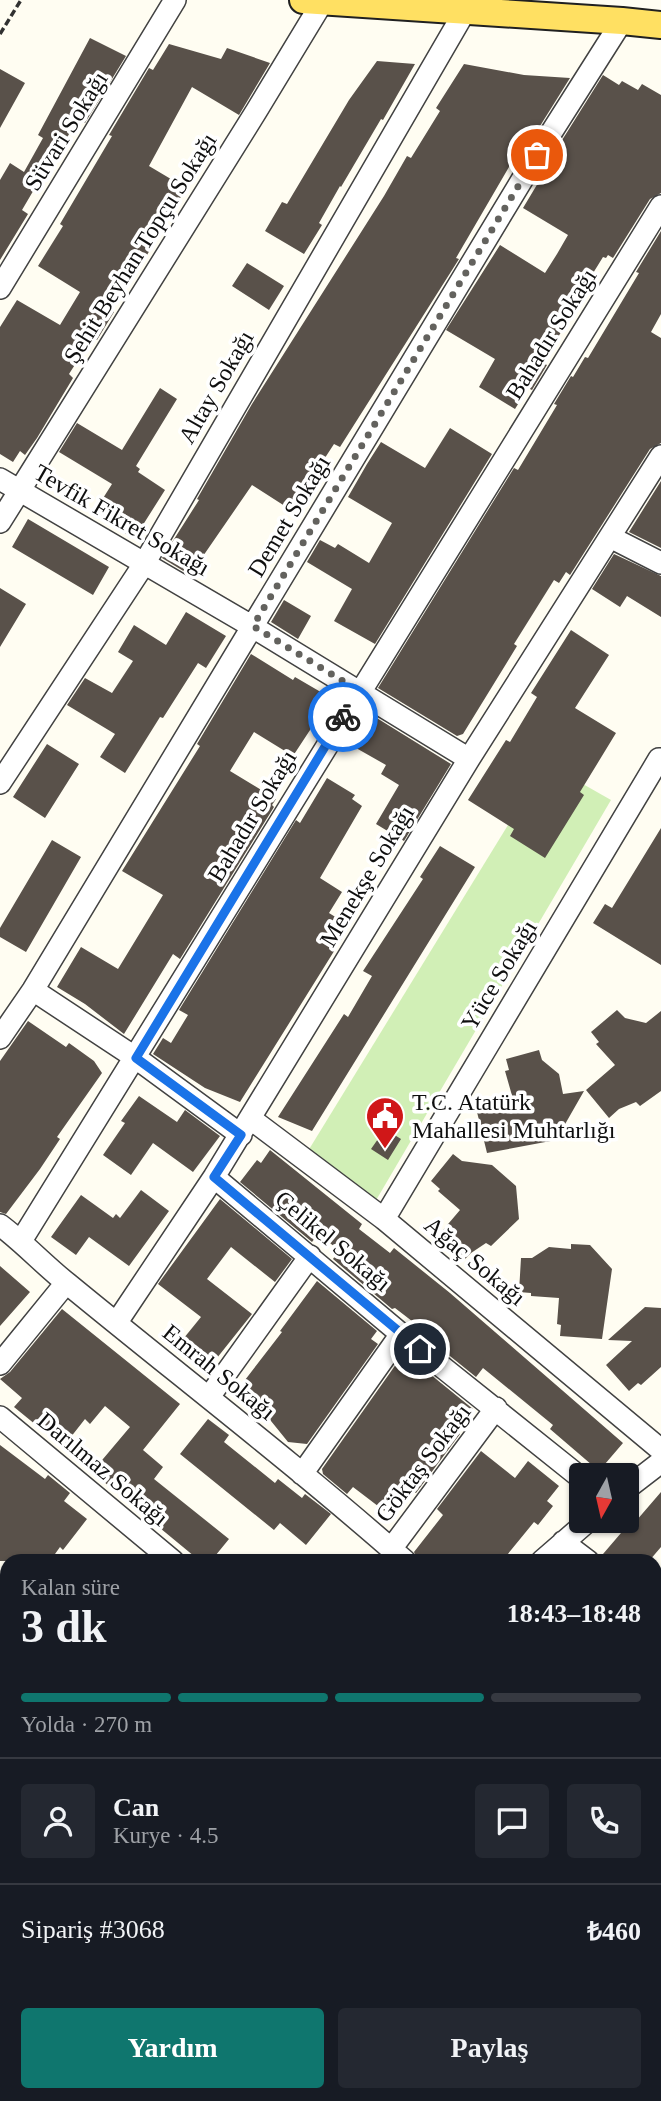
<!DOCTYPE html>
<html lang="tr">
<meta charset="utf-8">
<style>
body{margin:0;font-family:Georgia,serif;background:#242831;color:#f1f3f6;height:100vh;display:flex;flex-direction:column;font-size:26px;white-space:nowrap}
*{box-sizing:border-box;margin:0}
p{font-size:23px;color:#9ea1a6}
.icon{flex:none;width:38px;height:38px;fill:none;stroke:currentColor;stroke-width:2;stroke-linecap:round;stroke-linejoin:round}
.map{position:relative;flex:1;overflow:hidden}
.details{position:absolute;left:0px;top:1554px;width:662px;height:548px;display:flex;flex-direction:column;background:#171b24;border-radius:21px 21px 0 0;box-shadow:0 2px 5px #0004}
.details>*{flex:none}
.needle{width:46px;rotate:188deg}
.buttons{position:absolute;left:569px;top:1463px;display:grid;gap:14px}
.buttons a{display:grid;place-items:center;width:70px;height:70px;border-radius:7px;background:#171b24;box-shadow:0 2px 5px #0004;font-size:35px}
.pin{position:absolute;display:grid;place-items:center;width:60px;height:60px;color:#fff;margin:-30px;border:4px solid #fff;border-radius:50%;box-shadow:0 2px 7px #0007}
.courier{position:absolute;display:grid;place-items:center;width:70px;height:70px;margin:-35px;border:5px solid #1a73e8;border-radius:50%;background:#fff;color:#222;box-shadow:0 2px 9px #0007}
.overview em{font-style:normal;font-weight:700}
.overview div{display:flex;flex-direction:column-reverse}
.overview{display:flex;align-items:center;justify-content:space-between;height:119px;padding:0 21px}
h1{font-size:46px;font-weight:700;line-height:52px}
.bar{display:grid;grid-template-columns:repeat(4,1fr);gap:10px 7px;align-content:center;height:84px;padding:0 21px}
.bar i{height:9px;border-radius:5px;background:#363941}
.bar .active{background:#0f766e}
.bar p{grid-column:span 4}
.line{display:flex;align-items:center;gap:18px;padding:0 21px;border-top:2px solid #363941}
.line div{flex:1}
.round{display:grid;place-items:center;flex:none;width:74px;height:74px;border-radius:7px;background:#242831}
.primary-button{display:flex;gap:14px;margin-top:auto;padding:14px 21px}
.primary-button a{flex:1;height:80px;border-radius:7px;background:#0f766e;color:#fff;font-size:28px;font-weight:700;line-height:80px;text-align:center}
.primary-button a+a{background:#242831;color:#f1f3f6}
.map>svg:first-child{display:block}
.green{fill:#d1efb6}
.building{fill:#59514a}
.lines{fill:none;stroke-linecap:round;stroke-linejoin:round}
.minor-casing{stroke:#424242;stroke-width:24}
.major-casing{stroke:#202020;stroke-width:30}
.path{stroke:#313131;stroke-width:3.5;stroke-dasharray:7 3.5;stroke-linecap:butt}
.minor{stroke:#fff;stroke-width:21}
.major{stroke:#ffe062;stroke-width:26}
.done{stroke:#63625e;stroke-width:7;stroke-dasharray:0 12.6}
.route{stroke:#1a73e8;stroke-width:9}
.labels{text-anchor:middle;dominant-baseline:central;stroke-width:7;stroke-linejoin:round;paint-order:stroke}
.street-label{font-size:24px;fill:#0f0f0f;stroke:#fff}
.poi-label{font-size:24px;fill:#0f0f0f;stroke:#fff;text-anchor:start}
</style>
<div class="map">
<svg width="661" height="2101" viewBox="0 0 661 2101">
<rect width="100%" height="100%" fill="#fffdf2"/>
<path class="green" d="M546 763 611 800 375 1202 308 1151Z"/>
<path class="building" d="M90 38 126 56 85 123 77 119 52 166 49 164 22 210 28 214 0 260V180L10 163 24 172 43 138 38 135Z
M169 44 221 59 227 48 270 63 239 115 192 87 149 166 186 188 147 255 139 250 104 306 114 312 97 340 92 338 69 374 73 378 37 438 25 455 20 451 13 462 0 454V327L17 300 60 325 80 292 38 266 63 226 60 224 112 136 109 135 149 68 153 70Z
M377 61 415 64 383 120 381 119 341 187 340 186 319 223 322 225 304 254 265 231 282 202 287 204 349 100Z
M464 64 524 75 570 78 520 158 516 155 456 258 459 259 340 447 334 444 291 510 252 485 190 575 162 558 199 500 197 499 252 404 384 196 407 156 411 158 440 111 436 108Z
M0 69 25 83 0 128Z
M603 75 619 85 622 81 638 90 642 84 661 95V193L650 199 613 258 608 255 606 258 603 257 561 325 564 327 543 363 547 365 532 390 528 388 515 409 479 387 495 359 446 330 500 245 545 273 557 254 568 235 523 208 544 173 542 172Z
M661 231V314L651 332 661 338V443L650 449 570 575 566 572 559 583 554 580 514 644 517 646 463 734 457 736 378 688 514 468 518 470 557 405 554 404 571 376 573 377 585 357 588 358 639 273 636 272Z
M247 263 284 286 269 310 232 286Z
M160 388 177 399 136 466 140 469 138 472 165 490 134 539 93 514 112 484 59 452 77 423 122 450Z
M450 428 492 454 375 644 334 621 352 589 307 562 320 540 335 548 338 544 369 563 392 523 348 497 367 464 381 442 425 468Z
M661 481V548L629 532Z
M28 519 109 567 93 595 12 547Z
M614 554 661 576V617L627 596 620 607 592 589Z
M0 588 26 604 0 647Z
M284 600 311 616 298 639 271 622Z
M186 612 226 636 206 668 198 663 163 718 160 717 125 773 100 757 115 734 67 705 85 678 112 693 133 661 118 652 134 625 166 645Z
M571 630 609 655 575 708 616 733 580 792 584 795 545 858 510 836 514 829 468 800 506 740 510 742 537 697 531 693Z
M251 654 293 680 295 677 331 698 293 756 254 732 230 771 276 799 272 805 274 807 180 959 173 954 124 1034 85 1004 57 987 81 947 118 969 163 895 122 871 200 746 197 744Z
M367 712 451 764 404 841 376 824 399 785 381 774 386 765 349 744Z
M47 744 79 764 45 818 13 797Z
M327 778 355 795 352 799 362 806 320 878 342 892 329 913 337 918 334 924 346 932 240 1102 205 1088 153 1054 163 1038 171 1043 188 1015 179 1010 296 820 300 823Z
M661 828V965L593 923 605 904 612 908Z
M52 840 81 857 26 952 0 937V928Z
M440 846 475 867 312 1131 278 1117 344 1014 348 1017 372 976 363 971 423 879 420 877Z
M617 1010 625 1018 646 1023 661 1011V1091L640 1106 636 1102 619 1109 609 1118 586 1090 615 1065 596 1044 599 1042 591 1032Z
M28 1021 66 1047 69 1043 94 1061 102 1073 57 1137 60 1139 40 1169 6 1214 0 1212V1061Z
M539 1050 542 1060 559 1074 563 1094 584 1091 556 1140 487 1153 477 1112 488 1109 487 1105 513 1099 505 1071 509 1070 506 1059Z
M139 1096 177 1122 185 1110 220 1136 193 1172 153 1143 131 1175 103 1155 125 1123 121 1121Z
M385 1129 401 1139 388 1160 371 1149Z
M270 1150 362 1224 359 1229 390 1253 394 1248 450 1293 623 1443 599 1471 550 1429 553 1425 483 1368 476 1377 440 1348H447L395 1308 392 1309 333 1259 339 1250 318 1234 312 1242 240 1182 257 1160 261 1163Z
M453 1154 462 1161 492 1165 516 1186 519 1219 491 1246 486 1243 471 1253 462 1262 437 1241 445 1232 443 1230 460 1210 438 1191 440 1189 431 1181Z
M141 1190 169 1211 129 1266 89 1237 76 1255 51 1237 81 1195 113 1218 116 1214 120 1218Z
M220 1199 292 1259 275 1282 231 1247 207 1279 252 1314 205 1373 175 1349 201 1317 158 1284Z
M571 1244 590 1245 612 1269 602 1339 560 1336 561 1325 557 1324 559 1298 531 1296V1293L519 1292 521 1258H532L549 1247 571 1249Z
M0 1266 30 1292 0 1326Z
M317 1281 377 1331 371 1339 378 1344 307 1444 288 1442 271 1421 235 1393 282 1332 280 1331Z
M645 1307 661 1308V1367L641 1385 638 1383 629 1391 606 1365 632 1341 608 1340Z
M62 1309 180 1404 143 1450 163 1467 154 1479 229 1539 211 1561H200L92 1472 130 1427 105 1406 90 1424 85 1419 63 1447 14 1407 22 1398 0 1379 10 1372Z
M404 1353 473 1409 456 1431 460 1434 416 1493 411 1490 391 1516 353 1487 347 1494 323 1474 322 1469Z
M208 1419 229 1435 224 1442 275 1483 278 1479 302 1498 305 1494 331 1514 306 1545 280 1523 274 1530 180 1454Z
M0 1445 45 1479 48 1475 70 1493 64 1501 87 1519 63 1550 60 1547 50 1561H0Z
M481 1451 515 1478 528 1461 559 1486 547 1501 553 1506 538 1525 534 1522 503 1560 496 1554 490 1561H418L414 1552 443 1515 437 1509Z
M661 1492V1547L649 1561H612L603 1554 627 1526 630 1528Z"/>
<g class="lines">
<defs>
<path id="minor" d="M0 288 175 0
M0 479 253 627 469 759
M0 522 257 110 323 1
M610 537 661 563
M0 783 144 564 465 11
M33 990 136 1058 241 1135
M0 1038 33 990 537 155 622 21
M251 1119 384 1219 661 1450
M214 1177 401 1334 581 1478
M384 1219 659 759H661
M0 1225C24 1243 44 1265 68 1284 180 1376 296 1465 405 1561
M21 1241 661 206
M117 1322 214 1177 469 759 661 456
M0 1364 66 1283
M209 1397 310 1256
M0 1417 173 1561
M302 1474 401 1334
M626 1489 661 1462
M563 1542 588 1561
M391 1549 496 1408
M542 1561 588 1521
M0 1598 7 1604
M654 1612 661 1617
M654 1756 661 1762
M0 1792 7 1797
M654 1922 661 1927
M0 1973 7 1968
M654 2064 661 2069
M0 2066 7 2071
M38 2095 46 2101
M258 2095 266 2101
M514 2095 522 2101"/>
<path id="major" d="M303 0 622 21 661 25"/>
</defs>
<use href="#minor" class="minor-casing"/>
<use href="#major" class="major-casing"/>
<path class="path" d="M0 34 21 0"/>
<use href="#minor" class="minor"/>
<use href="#major" class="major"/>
</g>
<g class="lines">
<path class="done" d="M343 717 359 691 253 626 537 155"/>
<path class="route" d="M343 717 136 1058 241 1135 214 1177 420 1349"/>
</g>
<defs>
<symbol id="civic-pin" viewBox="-11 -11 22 30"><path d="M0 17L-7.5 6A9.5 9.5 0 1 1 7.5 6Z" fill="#d01718" stroke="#fff"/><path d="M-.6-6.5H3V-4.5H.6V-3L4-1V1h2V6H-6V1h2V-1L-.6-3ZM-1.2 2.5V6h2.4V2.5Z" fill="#fff"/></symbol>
</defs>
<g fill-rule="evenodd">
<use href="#civic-pin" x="363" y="1094" width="44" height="60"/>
</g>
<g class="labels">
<g class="street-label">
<text transform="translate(66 131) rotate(-58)">Süvari Sokağı</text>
<text transform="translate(140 248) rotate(-58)">Şehit Beyhan Topçu Sokağı</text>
<text transform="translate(551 334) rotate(-58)">Bahadır Sokağı</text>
<text transform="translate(216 387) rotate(-60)">Altay Sokağı</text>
<text transform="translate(289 516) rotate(-59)">Demet Sokağı</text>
<text transform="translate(122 520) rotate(30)">Tevfik Fikret Sokağı</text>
<text transform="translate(252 816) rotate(-59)">Bahadır Sokağı</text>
<text transform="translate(367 876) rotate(-59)">Menekşe Sokağı</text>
<text transform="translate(499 975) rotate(-59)">Yüce Sokağı</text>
<text transform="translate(333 1241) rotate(40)">Çelikel Sokağı</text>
<text transform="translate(475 1261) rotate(40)">Ağaç Sokağı</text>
<text transform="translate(219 1372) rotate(39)">Emrah Sokağı</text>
<text transform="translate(423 1463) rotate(-53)">Göktaş Sokağı</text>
<text transform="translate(103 1469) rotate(40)">Darılmaz Sokağı</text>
</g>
<g class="poi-label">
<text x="412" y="1102">T.C. Atatürk<tspan x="412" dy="28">Mahallesi Muhtarlığı</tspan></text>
</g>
</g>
</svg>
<div class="buttons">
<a><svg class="needle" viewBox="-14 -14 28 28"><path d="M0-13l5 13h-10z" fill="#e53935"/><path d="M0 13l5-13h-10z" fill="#9ea1a6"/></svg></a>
</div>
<div class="pin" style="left:537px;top:155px;background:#ea580c"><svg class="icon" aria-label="bag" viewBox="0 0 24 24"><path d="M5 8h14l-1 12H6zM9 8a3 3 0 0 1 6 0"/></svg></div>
<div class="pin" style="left:420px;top:1349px;background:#1f2937"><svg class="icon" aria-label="home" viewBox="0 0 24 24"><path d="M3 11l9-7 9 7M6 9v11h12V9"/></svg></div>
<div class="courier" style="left:343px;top:717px"><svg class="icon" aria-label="bike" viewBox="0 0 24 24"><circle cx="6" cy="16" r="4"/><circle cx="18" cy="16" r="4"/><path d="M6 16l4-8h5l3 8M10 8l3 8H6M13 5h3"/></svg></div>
<section class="details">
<div class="overview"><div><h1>3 dk</h1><p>Kalan süre</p></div><em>18:43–18:48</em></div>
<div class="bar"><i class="active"></i><i class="active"></i><i class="active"></i><i></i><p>Yolda · 270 m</p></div>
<div class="line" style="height:126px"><a class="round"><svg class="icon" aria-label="person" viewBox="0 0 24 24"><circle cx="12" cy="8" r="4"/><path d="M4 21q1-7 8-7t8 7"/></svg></a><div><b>Can</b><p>Kurye · 4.5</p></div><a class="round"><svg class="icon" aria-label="chat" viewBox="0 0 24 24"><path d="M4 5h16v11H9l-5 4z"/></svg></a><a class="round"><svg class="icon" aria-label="phone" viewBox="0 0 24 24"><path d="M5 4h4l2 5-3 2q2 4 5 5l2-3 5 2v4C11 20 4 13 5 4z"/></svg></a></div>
<div class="line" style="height:91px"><div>Sipariş #3068</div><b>₺460</b></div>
<div class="primary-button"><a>Yardım</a><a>Paylaş</a></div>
</section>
</div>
